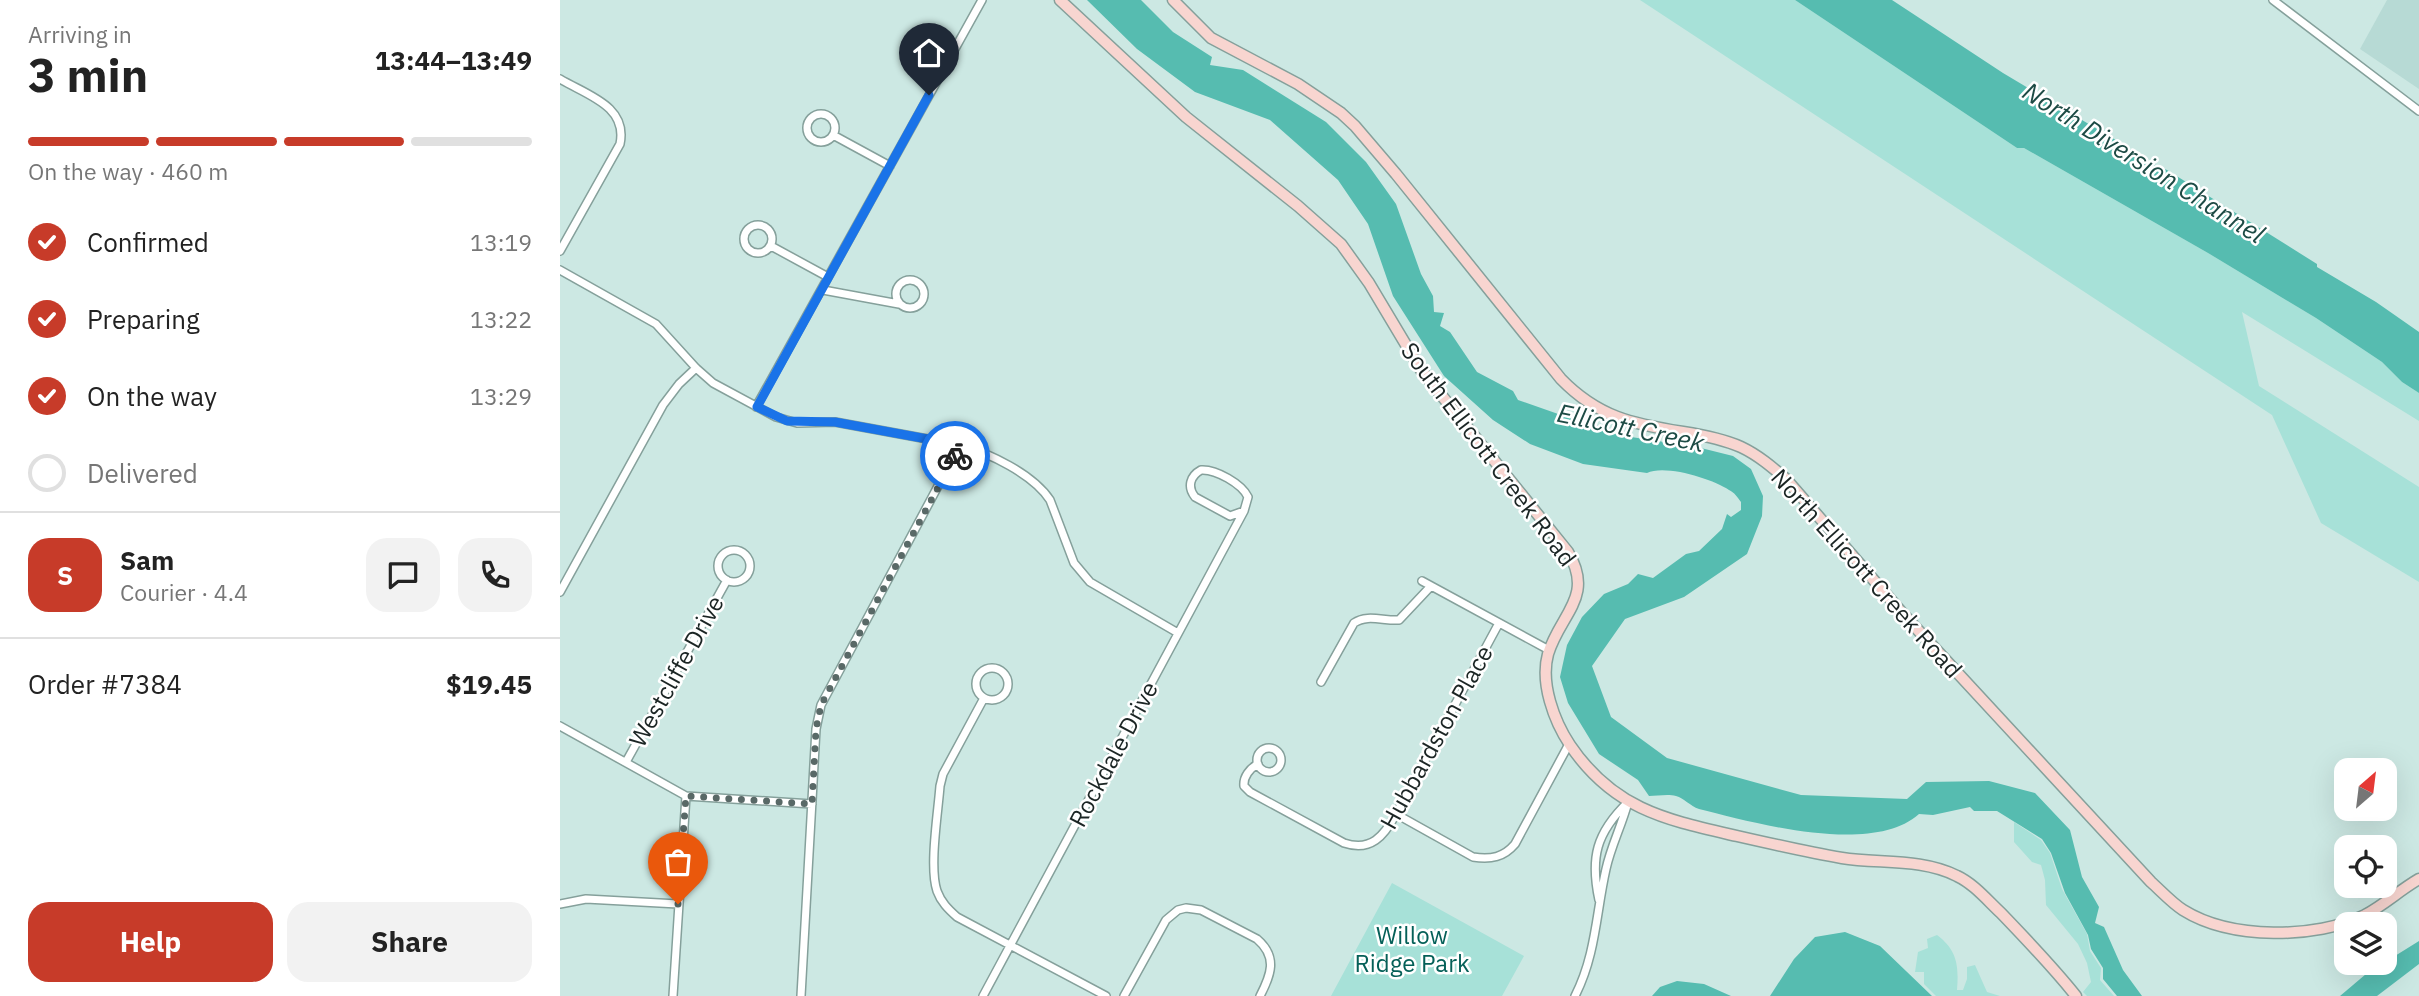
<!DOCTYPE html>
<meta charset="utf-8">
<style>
body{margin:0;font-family:"IBM Plex Sans",sans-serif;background:#f2f2f2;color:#222;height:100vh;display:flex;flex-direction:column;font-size:26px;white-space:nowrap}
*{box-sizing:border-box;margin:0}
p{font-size:23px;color:#767676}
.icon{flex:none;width:38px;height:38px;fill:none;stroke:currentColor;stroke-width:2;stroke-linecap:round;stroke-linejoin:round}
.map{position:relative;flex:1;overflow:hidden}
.panel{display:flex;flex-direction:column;background:#fff;width:560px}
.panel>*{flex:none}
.needle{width:46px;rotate:28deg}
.fabs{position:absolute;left:1774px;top:758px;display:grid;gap:14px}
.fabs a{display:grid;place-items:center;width:63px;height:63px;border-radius:14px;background:#fff;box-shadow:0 7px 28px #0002;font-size:35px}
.pin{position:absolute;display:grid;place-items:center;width:60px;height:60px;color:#fff;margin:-72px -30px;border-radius:50% 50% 50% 0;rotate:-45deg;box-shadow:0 0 7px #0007}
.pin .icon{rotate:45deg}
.courier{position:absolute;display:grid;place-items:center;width:70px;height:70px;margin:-35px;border:5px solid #1a73e8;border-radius:50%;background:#fff;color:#222;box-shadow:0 2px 9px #0007}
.headline em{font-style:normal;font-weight:800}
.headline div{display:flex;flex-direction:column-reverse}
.headline{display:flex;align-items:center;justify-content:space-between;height:119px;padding:0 28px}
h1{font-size:46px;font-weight:800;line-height:52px}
.bar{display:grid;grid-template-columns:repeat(4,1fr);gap:10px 7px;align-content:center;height:84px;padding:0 28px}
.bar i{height:9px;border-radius:5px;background:#e0e0e0}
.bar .active{background:#c73b29}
.bar p{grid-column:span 4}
.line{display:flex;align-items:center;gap:18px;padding:0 28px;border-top:2px solid #e0e0e0}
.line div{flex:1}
.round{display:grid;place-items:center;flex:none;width:74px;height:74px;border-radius:21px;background:#f2f2f2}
ol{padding:0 28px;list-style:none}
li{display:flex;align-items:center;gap:21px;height:77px}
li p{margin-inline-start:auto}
li .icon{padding:7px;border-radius:50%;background:#c73b29;color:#fff;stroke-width:4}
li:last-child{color:#767676}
li i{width:38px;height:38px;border:4px solid #e0e0e0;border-radius:50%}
.primary-button{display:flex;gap:14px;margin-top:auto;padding:14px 28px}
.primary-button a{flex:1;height:80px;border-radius:21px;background:#c73b29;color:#fff;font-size:28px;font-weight:800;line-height:80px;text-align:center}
.primary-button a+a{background:#f2f2f2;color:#222}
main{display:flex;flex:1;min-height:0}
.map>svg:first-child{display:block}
.built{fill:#b7dad5}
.green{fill:#a7e1d8}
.water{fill:#56bcb0}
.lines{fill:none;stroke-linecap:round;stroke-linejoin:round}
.street-casing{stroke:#85a09b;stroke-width:10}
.secondary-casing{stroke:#85a09b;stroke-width:13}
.street{stroke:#fff;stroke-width:7}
.secondary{stroke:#f8d5d0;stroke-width:10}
.done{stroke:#596967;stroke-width:7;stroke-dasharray:0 12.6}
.route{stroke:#1a73e8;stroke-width:9}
.labels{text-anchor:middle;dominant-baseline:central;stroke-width:5;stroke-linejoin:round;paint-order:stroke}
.street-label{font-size:24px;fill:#1b2524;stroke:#fff}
.park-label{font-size:24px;fill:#056058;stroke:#fff}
.water-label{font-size:26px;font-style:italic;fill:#1d4b45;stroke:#fff}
</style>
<main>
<section class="panel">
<div class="headline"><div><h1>3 min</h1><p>Arriving in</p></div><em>13:44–13:49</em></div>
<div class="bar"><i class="active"></i><i class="active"></i><i class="active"></i><i></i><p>On the way · 460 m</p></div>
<ol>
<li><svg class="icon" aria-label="check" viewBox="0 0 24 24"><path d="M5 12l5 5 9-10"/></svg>Confirmed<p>13:19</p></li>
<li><svg class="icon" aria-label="check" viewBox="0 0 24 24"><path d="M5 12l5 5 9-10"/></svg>Preparing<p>13:22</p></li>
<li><svg class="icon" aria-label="check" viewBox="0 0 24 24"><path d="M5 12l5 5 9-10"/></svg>On the way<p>13:29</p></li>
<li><i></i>Delivered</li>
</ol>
<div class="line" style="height:126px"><b class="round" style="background:#c73b29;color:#fff">S</b><div><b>Sam</b><p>Courier · 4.4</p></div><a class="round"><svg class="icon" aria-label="chat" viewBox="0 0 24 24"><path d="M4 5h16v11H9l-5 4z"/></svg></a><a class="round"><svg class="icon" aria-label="phone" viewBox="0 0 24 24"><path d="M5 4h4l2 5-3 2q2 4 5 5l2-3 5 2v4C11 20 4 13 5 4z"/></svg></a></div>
<div class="line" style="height:91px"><div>Order #7384</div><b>$19.45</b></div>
<div class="primary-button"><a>Help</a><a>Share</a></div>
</section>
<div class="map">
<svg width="1859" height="996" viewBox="0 0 1859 996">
<rect width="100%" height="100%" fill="#cce8e3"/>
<path class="built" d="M1827 0H1859V89L1800 49Z"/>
<path class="green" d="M1080 0H1235L1457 148H1464L1648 253 1756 318 1822 362 1842 382 1859 393V421L1682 312 1699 386 1859 487V582L1761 523 1712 415Z
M1454 822 1481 840 1490 853 1502 889 1527 934 1530 951 1541 968 1540 980 1554 996H1527L1523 992 1531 982 1527 963 1518 944 1486 905 1485 880 1481 865 1472 862 1454 842Z
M832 883 964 956 942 996H771Z
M1377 935C1397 950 1399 965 1397 990H1403L1407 979V967L1415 965 1427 992 1440 996H1376L1364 984V972H1355L1358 952 1368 948 1367 939Z"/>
<path class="water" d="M527 0H581L613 32 652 57 650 65 683 70 766 122 806 162 836 204 861 274 873 296 874 312 884 313 880 326 890 332 917 372 953 391 958 400 1058 435 1137 447 1173 456 1191 469 1203 496 1202 516 1187 554 1124 597 1065 619 1032 666 1051 717 1107 758 1241 795 1347 799 1366 782 1429 781 1475 793 1510 830 1522 877 1539 907 1535 923 1544 927 1563 970 1582 996H1557L1543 979V968L1531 949 1528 935 1505 893 1491 853 1482 839 1437 811H1414L1410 807 1373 815 1359 814C1312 856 1195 823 1139 809 1130 806 1124 798 1116 796 1108 794 1097 796 1089 796L1078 780 1039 754 1008 703 1000 677 1007 645 1022 617 1044 594 1068 584 1078 574 1093 578 1126 554 1139 551 1162 529 1167 514 1171 517 1181 510V502C1178 498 1174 492 1169 490 1153 479 1105 464 1087 473L1023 464 970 444 933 420 884 376 833 296 808 224 778 180 710 120 635 92 577 49Z
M1235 0H1332L1443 73 1569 148 1582 159 1607 170 1757 264V267L1816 302 1859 332V393L1842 382 1822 362 1756 318 1648 253 1464 148H1457Z
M1285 932 1320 946 1372 996H1210L1234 959 1255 937Z
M1859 941V964L1817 996H1780L1806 974Z
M1117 981 1144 984 1171 996H1092L1100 987Z"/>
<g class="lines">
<defs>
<path id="street" d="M1713 0 1859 111
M0 79C27 95 68 106 60 144L0 251
M247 128a14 14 0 1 1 28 0a14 14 0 1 1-28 0Z
M273 135 330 166
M184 239a14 14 0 1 1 28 0a14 14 0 1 1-28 0Z
M211 246 268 277
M0 270 96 324 136 368 153 383 216 417 237 423 275 422 400 445C429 453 473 474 490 500L514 563 530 582 618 633
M336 294a14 14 0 1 1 28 0a14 14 0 1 1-28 0Z
M263 290 339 304
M196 407 422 0
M641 470C656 469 682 484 688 497L684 511 670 516 635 497C627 487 630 476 641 470Z
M158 566a16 16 0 1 1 32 0a16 16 0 1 1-32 0Z
M862 581 989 650
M0 592 103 405 119 384 136 368
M416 684a16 16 0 1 1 32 0a16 16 0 1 1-32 0Z
M761 682 794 623C807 614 823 621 839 620L871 586
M424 698 383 774 380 786C378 813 369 867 377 891 381 902 388 909 397 917L546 996
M0 726 126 796 252 804
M697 760a12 12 0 1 1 24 0a12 12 0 1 1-24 0Z
M66 762 167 580
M698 764C690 768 683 777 684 786L690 792 784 843C811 852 824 836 836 814L939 623
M836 814 913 857C931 860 944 857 955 844L1009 744
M0 904 26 899 118 904
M113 996 126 796
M241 996 256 729 261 705 400 445
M423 996 684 511
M564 996 606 920 618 910 626 908 641 910 697 939C718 957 711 975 700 996
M1015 996C1036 955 1036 913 1046 869 1051 846 1062 825 1068 802 1036 833 1030 858 1039 900"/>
<path id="secondary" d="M500 0 626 117 738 206 781 244 809 283 861 370 1008 552C1035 597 1000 614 988 654 980 683 994 721 1010 745 1054 810 1107 820 1177 836 1212 844 1247 852 1282 858 1319 864 1361 858 1397 876 1414 884 1427 900 1441 913 1467 940 1493 967 1516 996
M613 0 651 38 738 84 781 113 795 126 836 174 1001 379C1038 417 1072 424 1123 432 1142 435 1163 439 1181 447 1198 455 1212 467 1226 479L1344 615 1591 882C1601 891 1612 903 1623 910 1671 940 1756 939 1805 915 1824 905 1840 890 1859 879"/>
</defs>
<use href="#street" class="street-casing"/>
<use href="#secondary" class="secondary-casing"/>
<use href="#street" class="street"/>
<use href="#secondary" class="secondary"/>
</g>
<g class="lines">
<path class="done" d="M118 904 126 796 252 804 256 729 261 705 395 456"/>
<path class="route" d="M369 95 197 407 227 421 275 422 400 445 395 456"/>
</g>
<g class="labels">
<g class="street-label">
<text transform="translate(929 454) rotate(53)">South Ellicott Creek Road</text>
<text transform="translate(1307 573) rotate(48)">North Ellicott Creek Road</text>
<text transform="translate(116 671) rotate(-61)">Westcliffe Drive</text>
<text transform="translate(876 737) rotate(-61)">Hubbardston Place</text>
<text transform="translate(553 754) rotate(-62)">Rockdale Drive</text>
</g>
<g class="park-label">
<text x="852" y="935">Willow<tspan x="852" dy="28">Ridge Park</tspan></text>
</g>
<g class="water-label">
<text transform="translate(1584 162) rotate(32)">North Diversion Channel</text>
<text transform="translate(1071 427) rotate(12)">Ellicott Creek</text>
</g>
</g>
</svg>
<div class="fabs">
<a><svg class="needle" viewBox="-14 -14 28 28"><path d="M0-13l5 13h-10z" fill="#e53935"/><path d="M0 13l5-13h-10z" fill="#767676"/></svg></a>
<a><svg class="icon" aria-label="locate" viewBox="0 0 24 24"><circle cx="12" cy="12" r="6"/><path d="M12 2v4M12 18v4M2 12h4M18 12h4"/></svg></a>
<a><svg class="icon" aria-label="layers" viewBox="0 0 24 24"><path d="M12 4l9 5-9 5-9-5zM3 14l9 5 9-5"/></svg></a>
</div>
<div class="pin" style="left:118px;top:904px;background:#ea580c"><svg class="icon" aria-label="bag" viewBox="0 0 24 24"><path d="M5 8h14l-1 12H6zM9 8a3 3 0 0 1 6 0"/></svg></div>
<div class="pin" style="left:369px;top:95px;background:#1f2937"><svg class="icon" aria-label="home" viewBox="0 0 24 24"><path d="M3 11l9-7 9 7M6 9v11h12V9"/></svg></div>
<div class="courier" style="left:395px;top:456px"><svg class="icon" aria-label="bike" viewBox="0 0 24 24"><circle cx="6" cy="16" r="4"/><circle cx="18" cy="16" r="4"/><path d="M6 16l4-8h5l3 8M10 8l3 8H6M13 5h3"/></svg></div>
</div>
</main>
